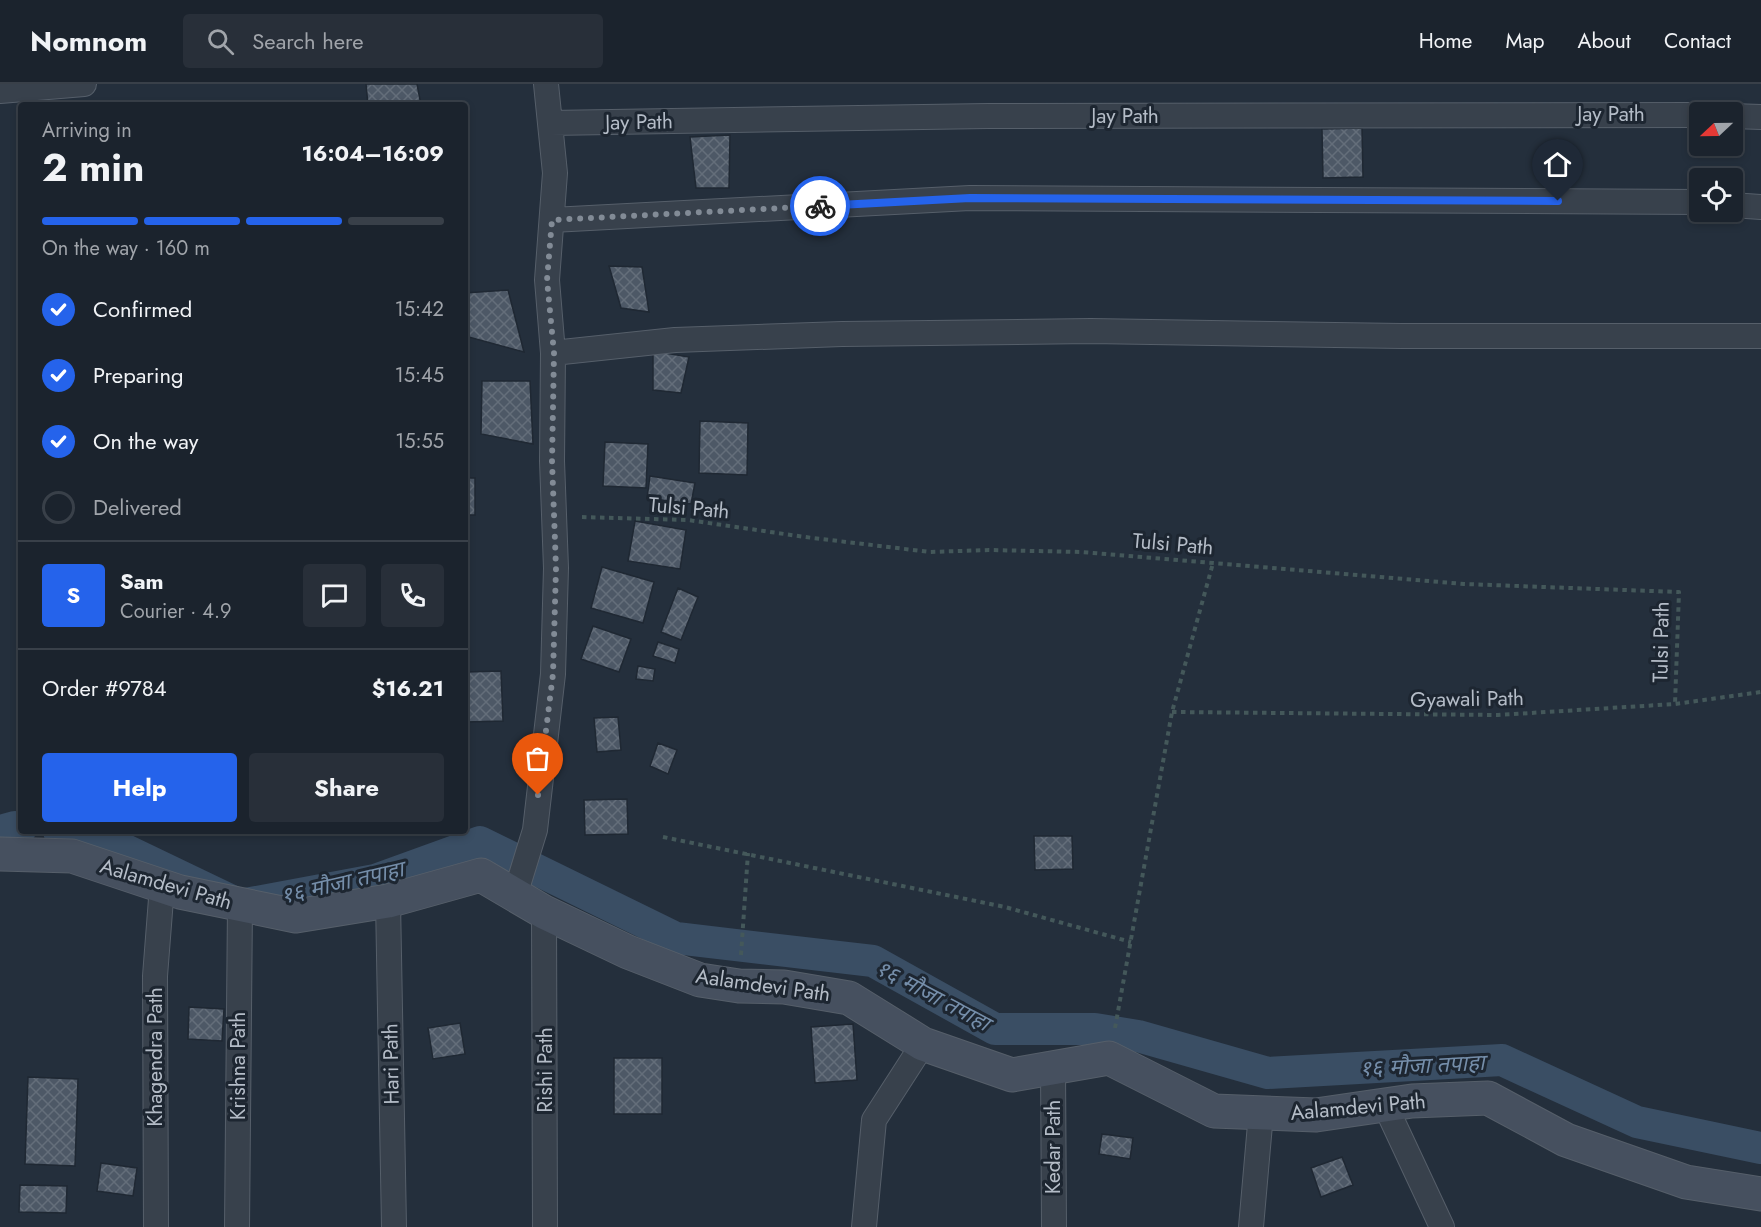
<!DOCTYPE html>
<meta charset="utf-8">
<style>
body{margin:0;font-family:Jost,"Noto Sans Devanagari",sans-serif;background:#282f39;color:#f1f3f6;height:100vh;display:flex;flex-direction:column;font-size:22px;white-space:nowrap}
*{box-sizing:border-box;margin:0}
p{font-size:20px;color:#a0a4aa}
.icon{flex:none;width:33px;height:33px;fill:none;stroke:currentColor;stroke-width:2;stroke-linecap:round;stroke-linejoin:round}
.map{position:relative;flex:1;overflow:hidden}
.drawer{position:absolute;left:18px;top:18px;width:450px;height:732px;display:flex;flex-direction:column;background:#1b232d;border-radius:6px;box-shadow:0 3px 9px #0003,0 0 0 2px #394049}
.drawer>*{flex:none}
.needle{width:39px;rotate:248deg}
.fabs{position:absolute;left:1689px;top:18px;display:grid;gap:12px}
.fabs a{display:grid;place-items:center;width:54px;height:54px;border-radius:6px;background:#1b232d;box-shadow:0 3px 9px #0003,0 0 0 2px #394049;font-size:30px}
.pin{position:absolute;display:grid;place-items:center;width:51px;height:51px;color:#fff;margin:-62px -26px;border-radius:50% 50% 50% 0;rotate:-45deg;box-shadow:0 0 6px #0007}
.pin .icon{rotate:45deg}
.courier{position:absolute;display:grid;place-items:center;width:60px;height:60px;margin:-30px;border:4px solid #2563eb;border-radius:50%;background:#fff;color:#222;box-shadow:0 2px 8px #0007}
.summary em{font-style:normal;font-weight:700}
.summary div{display:flex;flex-direction:column-reverse}
.summary{display:flex;align-items:center;justify-content:space-between;height:102px;padding:0 24px}
h1{font-size:39px;font-weight:700;line-height:45px}
.bar{display:grid;grid-template-columns:repeat(4,1fr);gap:9px 6px;align-content:center;height:72px;padding:0 24px}
.bar i{height:8px;border-radius:4px;background:#394049}
.bar .current{background:#2563eb}
.bar p{grid-column:span 4}
.line{display:flex;align-items:center;gap:15px;padding:0 24px;border-top:2px solid #394049}
.line div{flex:1}
.round{display:grid;place-items:center;flex:none;width:63px;height:63px;border-radius:6px;background:#282f39}
ol{padding:0 24px;list-style:none}
li{display:flex;align-items:center;gap:18px;height:66px}
li p{margin-inline-start:auto}
li .icon{padding:6px;border-radius:50%;background:#2563eb;color:#fff;stroke-width:4}
li:last-child{color:#a0a4aa}
li i{width:33px;height:33px;border:3px solid #394049;border-radius:50%}
.cta{display:flex;gap:12px;margin-top:auto;padding:12px 24px}
.cta a{flex:1;height:69px;border-radius:6px;background:#2563eb;color:#fff;font-size:24px;font-weight:700;line-height:69px;text-align:center}
.cta a+a{background:#282f39;color:#f1f3f6}
header{display:flex;align-items:center;gap:36px;box-sizing:border-box;height:84px;padding:0 30px;background:#1b232d;border-bottom:2px solid #394049}
header strong{font-size:28px}
nav{display:flex;gap:33px;margin-inline-start:auto;font-size:21px}
.search{width:420px;height:54px;background:#282f39;display:flex;align-items:center;gap:15px;box-sizing:border-box;padding:0 21px;border-radius:6px;color:#a0a4aa;font-size:22px}
.map>svg:first-child{display:block}
.lines{fill:none;stroke-linecap:round;stroke-linejoin:round}
.canal{stroke:#3a4e64;stroke-width:32}
.building{fill:url(#building-cross-hatch);stroke:#1f2833;stroke-width:1.5}
.street-casing{stroke:#565f6a;stroke-width:26}
.secondary-casing{stroke:#565f6a;stroke-width:35}
.path{stroke:#44585a;stroke-width:4;stroke-dasharray:4.5 4.5;stroke-linecap:butt}
.street{stroke:#38414c;stroke-width:24}
.secondary{stroke:#46505f;stroke-width:33}
.done{stroke:#828b96;stroke-width:6;stroke-dasharray:0 10.8}
.route{stroke:#2563eb;stroke-width:8}
.labels{text-anchor:middle;dominant-baseline:central;stroke-width:6;stroke-linejoin:round;paint-order:stroke}
.street-label{font-size:21px;fill:#b4bcc7;stroke:#1d2631}
.water-label{font-size:22px;font-style:italic;fill:#758eaa;stroke:#1d2631}
</style>
<header>
<strong>Nomnom</strong>
<div class="search"><svg class="icon" aria-label="search" viewBox="0 0 24 24"><circle cx="10" cy="10" r="6"/><path d="M15 15l6 6"/></svg>Search here</div>
<nav><a>Home</a><a>Map</a><a>About</a><a>Contact</a></nav>
</header>
<div class="map">
<svg width="1761" height="1143" viewBox="0 0 1761 1143">
<defs>
<pattern id="building-cross-hatch" width="8" height="8" patternUnits="userSpaceOnUse" patternTransform="scale(1.5)"><rect width="8" height="8" fill="#4d5866"/><path d="M0 0l8 8M0 8l8-8" fill="none" stroke="#646e7a"/></pattern>
</defs>
<rect width="100%" height="100%" fill="#242f3c"/>
<g class="lines">
<path class="canal" d="M0 747 15 743 21 744
M59 747 92 750 240 821 375 796 480 758 676 854 873 877 995 945H1095L1138 952 1268 989 1502 976 1637 1038 1761 1064"/>
</g>
<path class="building" d="M366 0H417L421 21H368Z
M1362 44 1363 93 1323 94 1322 45Z
M730 51 729 104H696L690 53Z
M609 182 642 183 649 228 621 224Z
M508 206 524 268 465 252V209Z
M653 267 689 273 681 309 653 306Z
M482 297H530L533 360 481 350Z
M700 337 748 339 747 391 699 389Z
M605 358 648 360 646 404 603 402Z
M650 392 695 399 691 420 647 414Z
M465 394H475V431H465Z
M635 437 686 446 680 485 628 477Z
M602 483 654 498 643 539 591 524Z
M678 504 698 513 681 556 661 548Z
M593 542 631 555 619 588 581 575Z
M658 558 679 565 675 579 653 572Z
M638 582 655 585 653 597 636 595Z
M501 587 503 637 465 638V588Z
M618 633 621 666 597 668 594 634Z
M658 659 677 666 668 690 650 682Z
M627 715 628 750 585 751 584 716Z
M1034 752H1072L1073 785 1035 786Z
M189 923 224 925 222 957 188 955Z
M460 939 465 970 433 975 428 944Z
M853 940 857 996 815 999 811 943Z
M614 974H662V1030H614Z
M28 993 78 995 75 1082 25 1080Z
M1102 1050 1133 1054 1130 1075 1099 1070Z
M1342 1073 1353 1101 1321 1113 1311 1084Z
M101 1079 137 1084 133 1112 97 1107Z
M20 1101 67 1102 66 1129 19 1128Z"/>
<g class="lines">
<defs>
<path id="street" d="M0 7 84 0
M1732 32 1761 33
M550 39 988 32 1700 31
M1732 121 1761 123
M552 136 970 114 1700 118
M553 269 675 256 842 250 1091 247 1401 252H1761
M515 811 535 746 553 590 556 484 552 377 553 269 547 196 555 89 546 0
M388 817 394 1143
M544 828 545 1143
M1053 984 1054 1143
M1385 1021 1442 1143
M156 1143 155 892 162 802
M237 1143 240 821
M864 1143 874 1036 923 960
M1251 1143 1261 1029"/>
<path id="secondary" d="M0 770 72 772 180 808 296 832 388 817 481 791 544 828 628 868 700 896 739 902 784 903 849 914 923 960 1012 991 1109 974 1214 1027 1316 1031 1412 1017 1488 1014 1566 1056 1686 1098 1761 1110"/>
</defs>
<use href="#street" class="street-casing"/>
<use href="#secondary" class="secondary-casing"/>
<path class="path" d="M582 433 688 436 805 453 930 468 989 466 1082 468 1464 500 1679 508 1675 620
M1172 628 1498 631 1675 620 1761 608
M663 753 1005 823 1131 858
M741 871 748 769
M1115 944 1172 628 1213 479"/>
<use href="#street" class="street"/>
<use href="#secondary" class="secondary"/>
</g>
<g class="lines">
<path class="done" d="M538 711 553 590 556 484 552 377 554 269 547 196 552 136 820 122"/>
<path class="route" d="M820 122 970 114 1558 117"/>
</g>
<g class="labels">
<g class="street-label">
<text x="1611" y="30">Jay Path</text>
<text x="1125" y="32">Jay Path</text>
<text transform="translate(639 38) rotate(-1)">Jay Path</text>
<text transform="translate(689 424) rotate(5)">Tulsi Path</text>
<text transform="translate(1173 460) rotate(5)">Tulsi Path</text>
<text transform="translate(1661 558) rotate(-89)">Tulsi Path</text>
<text transform="translate(1467 615) rotate(-1)">Gyawali Path</text>
<text transform="translate(166 800) rotate(16)">Aalamdevi Path</text>
<text transform="translate(763 901) rotate(8)">Aalamdevi Path</text>
<text transform="translate(155 973) rotate(-90)">Khagendra Path</text>
<text transform="translate(391 980) rotate(-91)">Hari Path</text>
<text transform="translate(238 982) rotate(-90)">Krishna Path</text>
<text transform="translate(545 986) rotate(-90)">Rishi Path</text>
<text transform="translate(1358 1023) rotate(-5)">Aalamdevi Path</text>
<text transform="translate(1053 1063) rotate(-90)">Kedar Path</text>
</g>
<g class="water-label">
<text transform="translate(342 798) rotate(-13)">१६ मौजा तपाहा</text>
<text transform="translate(933 911) rotate(28)">१६ मौजा तपाहा</text>
<text transform="translate(1422 981) rotate(-3)">१६ मौजा तपाहा</text>
</g>
</g>
</svg>
<div class="fabs">
<a><svg class="needle" viewBox="-14 -14 28 28"><path d="M0-13l5 13h-10z" fill="#e53935"/><path d="M0 13l5-13h-10z" fill="#a0a4aa"/></svg></a>
<a><svg class="icon" aria-label="locate" viewBox="0 0 24 24"><circle cx="12" cy="12" r="6"/><path d="M12 2v4M12 18v4M2 12h4M18 12h4"/></svg></a>
</div>
<div class="pin" style="left:538px;top:711px;background:#ea580c"><svg class="icon" aria-label="bag" viewBox="0 0 24 24"><path d="M5 8h14l-1 12H6zM9 8a3 3 0 0 1 6 0"/></svg></div>
<div class="pin" style="left:1558px;top:117px;background:#1f2937"><svg class="icon" aria-label="home" viewBox="0 0 24 24"><path d="M3 11l9-7 9 7M6 9v11h12V9"/></svg></div>
<div class="courier" style="left:820px;top:122px"><svg class="icon" aria-label="bike" viewBox="0 0 24 24"><circle cx="6" cy="16" r="4"/><circle cx="18" cy="16" r="4"/><path d="M6 16l4-8h5l3 8M10 8l3 8H6M13 5h3"/></svg></div>
<section class="drawer">
<div class="summary"><div><h1>2 min</h1><p>Arriving in</p></div><em>16:04–16:09</em></div>
<div class="bar"><i class="current"></i><i class="current"></i><i class="current"></i><i></i><p>On the way · 160 m</p></div>
<ol>
<li><svg class="icon" aria-label="check" viewBox="0 0 24 24"><path d="M5 12l5 5 9-10"/></svg>Confirmed<p>15:42</p></li>
<li><svg class="icon" aria-label="check" viewBox="0 0 24 24"><path d="M5 12l5 5 9-10"/></svg>Preparing<p>15:45</p></li>
<li><svg class="icon" aria-label="check" viewBox="0 0 24 24"><path d="M5 12l5 5 9-10"/></svg>On the way<p>15:55</p></li>
<li><i></i>Delivered</li>
</ol>
<div class="line" style="height:108px"><b class="round" style="background:#2563eb;color:#fff">S</b><div><b>Sam</b><p>Courier · 4.9</p></div><a class="round"><svg class="icon" aria-label="chat" viewBox="0 0 24 24"><path d="M4 5h16v11H9l-5 4z"/></svg></a><a class="round"><svg class="icon" aria-label="phone" viewBox="0 0 24 24"><path d="M5 4h4l2 5-3 2q2 4 5 5l2-3 5 2v4C11 20 4 13 5 4z"/></svg></a></div>
<div class="line" style="height:78px"><div>Order #9784</div><b>$16.21</b></div>
<div class="cta"><a>Help</a><a>Share</a></div>
</section>
</div>
